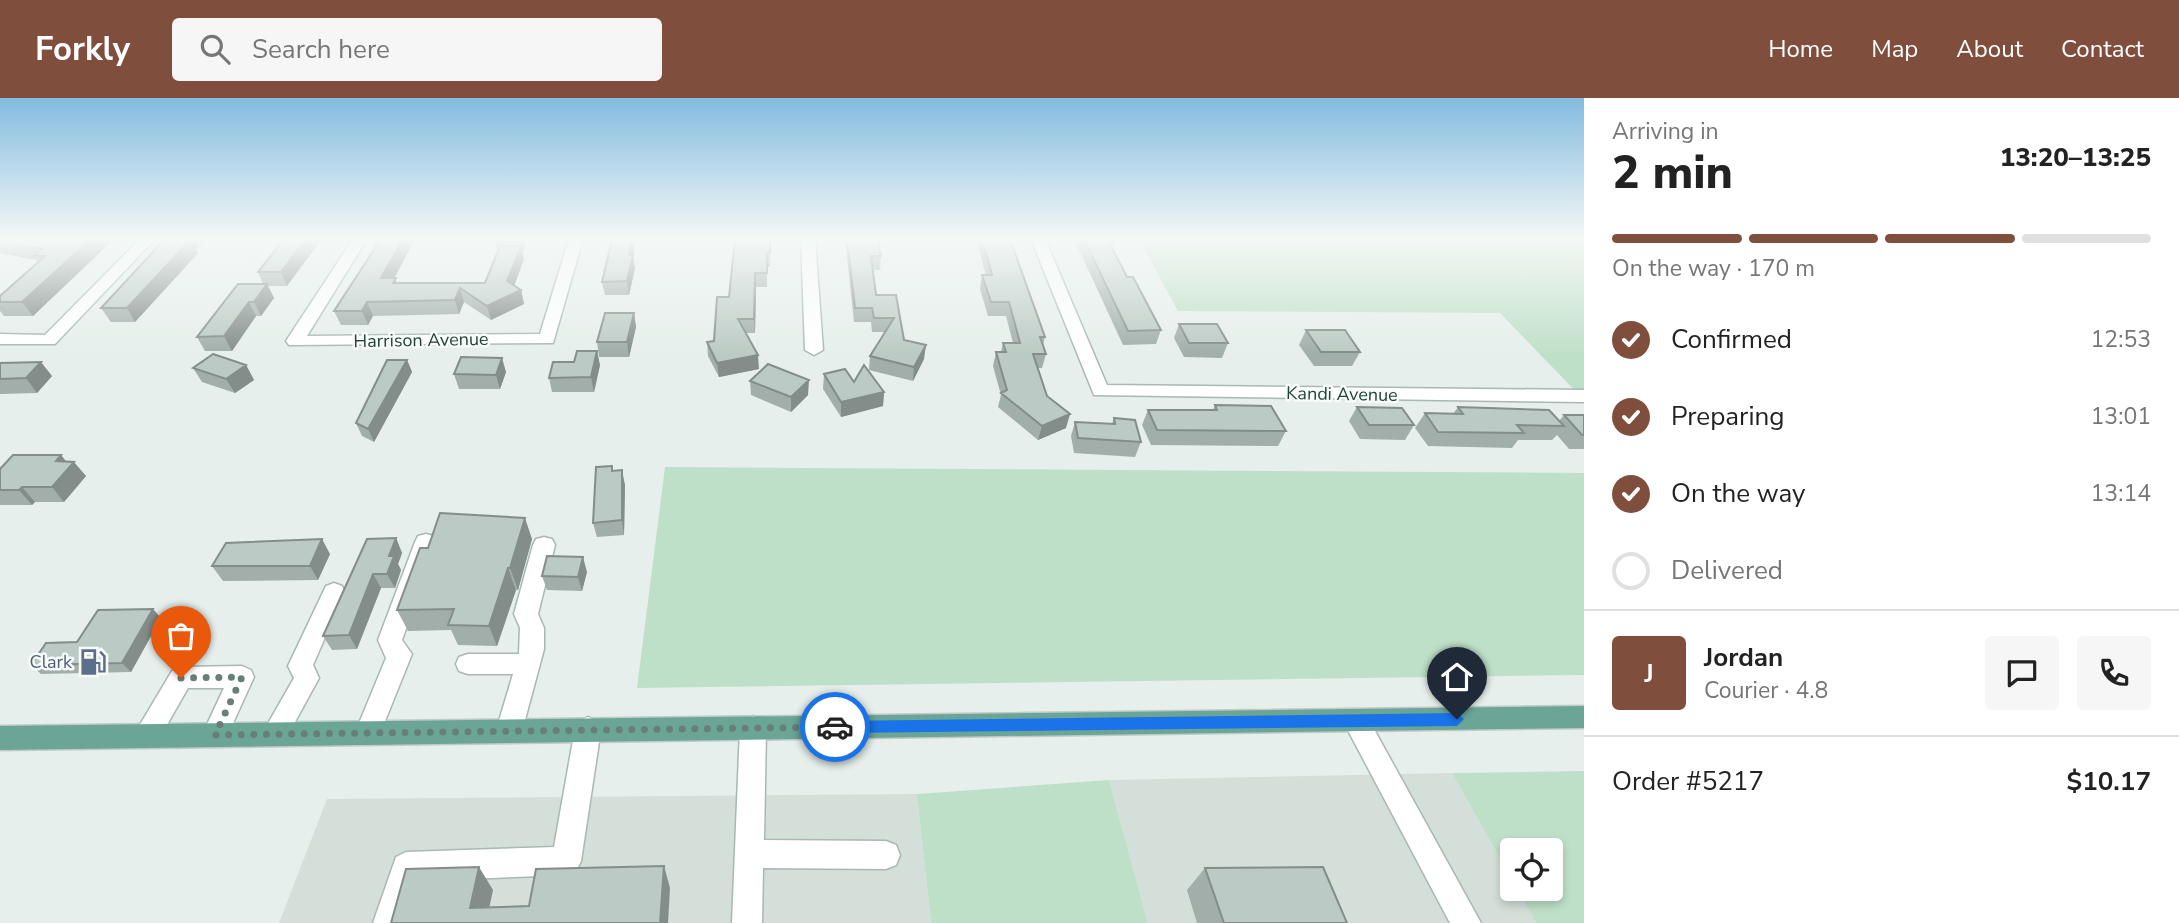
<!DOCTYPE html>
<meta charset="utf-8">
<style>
body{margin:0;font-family:"Nunito Sans",sans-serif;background:#f6f6f6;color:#222;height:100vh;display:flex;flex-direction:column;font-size:26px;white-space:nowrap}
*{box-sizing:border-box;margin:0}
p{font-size:23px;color:#767676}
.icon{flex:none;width:38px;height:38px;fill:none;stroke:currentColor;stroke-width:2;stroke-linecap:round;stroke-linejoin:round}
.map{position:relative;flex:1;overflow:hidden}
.details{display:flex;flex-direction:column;background:#fff;width:595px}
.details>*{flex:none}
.controls{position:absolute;left:1500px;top:740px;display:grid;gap:14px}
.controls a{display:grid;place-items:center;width:63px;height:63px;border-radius:7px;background:#fff;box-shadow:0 4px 10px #0003;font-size:35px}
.pin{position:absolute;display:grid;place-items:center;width:60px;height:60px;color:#fff;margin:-72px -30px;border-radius:50% 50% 50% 0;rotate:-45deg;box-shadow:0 0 7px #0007}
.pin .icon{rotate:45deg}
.courier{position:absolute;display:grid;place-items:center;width:70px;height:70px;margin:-35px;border:5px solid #1a73e8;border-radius:50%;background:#fff;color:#222;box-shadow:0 2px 9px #0007}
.summary em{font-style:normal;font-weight:800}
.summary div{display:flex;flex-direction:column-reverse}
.summary{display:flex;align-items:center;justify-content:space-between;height:119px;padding:0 28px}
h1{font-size:46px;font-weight:800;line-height:52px}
.bar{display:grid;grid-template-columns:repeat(4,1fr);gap:10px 7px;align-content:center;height:84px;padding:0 28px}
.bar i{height:9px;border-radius:5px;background:#e0e0e0}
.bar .active{background:#804e3d}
.bar p{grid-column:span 4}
.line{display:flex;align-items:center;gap:18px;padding:0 28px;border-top:2px solid #e0e0e0}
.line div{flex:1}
.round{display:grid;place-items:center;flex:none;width:74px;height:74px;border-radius:7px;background:#f6f6f6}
ol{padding:0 28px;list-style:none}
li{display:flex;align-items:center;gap:21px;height:77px}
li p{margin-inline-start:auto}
li .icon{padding:7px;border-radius:50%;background:#804e3d;color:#fff;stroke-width:4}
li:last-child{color:#767676}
li i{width:38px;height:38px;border:4px solid #e0e0e0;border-radius:50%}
header{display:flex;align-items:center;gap:42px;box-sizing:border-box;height:98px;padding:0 35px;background:#804e3d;color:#fff}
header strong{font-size:33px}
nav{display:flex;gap:38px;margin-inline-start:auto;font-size:24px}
.search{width:490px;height:63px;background:#f6f6f6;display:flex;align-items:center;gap:18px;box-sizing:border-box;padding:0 24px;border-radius:7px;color:#767676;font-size:26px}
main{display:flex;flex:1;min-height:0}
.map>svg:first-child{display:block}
.built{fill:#d4dfda}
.green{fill:#bfe0c8}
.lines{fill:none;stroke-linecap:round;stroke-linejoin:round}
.minor-casing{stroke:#a8b8b2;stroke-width:3}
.major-casing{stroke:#c2cac8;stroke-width:3}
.minor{fill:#fff;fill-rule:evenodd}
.major{fill:#6aa596;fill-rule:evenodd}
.wall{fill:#a1aea9}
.shaded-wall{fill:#838d89}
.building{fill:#bbcac4;stroke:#838d89;stroke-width:2}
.route{fill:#1a73e8}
.done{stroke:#687f78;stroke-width:7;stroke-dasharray:0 12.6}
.labels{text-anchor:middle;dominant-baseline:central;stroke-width:5;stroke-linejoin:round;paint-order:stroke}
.street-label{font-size:18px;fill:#24423a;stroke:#f7fbf9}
.service-label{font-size:18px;fill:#4e5e75;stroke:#f7fbf9;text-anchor:end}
</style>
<header>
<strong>Forkly</strong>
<div class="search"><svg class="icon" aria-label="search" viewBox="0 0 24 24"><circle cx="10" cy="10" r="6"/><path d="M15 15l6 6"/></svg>Search here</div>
<nav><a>Home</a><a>Map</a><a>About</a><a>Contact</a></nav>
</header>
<main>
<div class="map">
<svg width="1584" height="825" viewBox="0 0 1584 825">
<rect width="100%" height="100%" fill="#e6efeb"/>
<path class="built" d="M1452 675 1512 782V791H1517L1536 825H1148L1109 682Z
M917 696 931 825H279L327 701Z"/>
<path class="green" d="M1139 141H1584V302L1500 215 1178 213Z
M665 369 1584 375V577L637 590Z
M1584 673V825H1536L1517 791H1550V752H1512V782L1452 675Z
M1109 682 1148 825H931L917 696Z"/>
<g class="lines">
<defs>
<path id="minor" d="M140 141H155L55 246H0V236L45 237Z
M353 141H367L307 238 540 236 569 141H583L553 245 289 247 286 243Z
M801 141H815L823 252 814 257 805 252Z
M1031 141H1045L1107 287 1584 292V304L1094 297Z
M426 436 434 438 437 444 402 542 412 556 377 643 368 647 359 643 355 635 386 560 378 542 415 444 418 438Z
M544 439 552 441 555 447 538 516 544 530V551L522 633 518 641 509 645 500 641 496 633 513 576H468L459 573 456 566 459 559 468 556H519L520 530 514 516 533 447 536 441Z
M334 485 342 488 345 494 313 567 319 580 284 644 275 648 266 644 262 636 294 580 288 568 326 488Z
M242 568 251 572 254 579 224 645 215 649 206 645 202 637 224 590H188L156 646 147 650 138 646 134 638 138 630 172 573 181 569Z
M1356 612 1365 615 1481 825H1450L1343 623 1347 615Z
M753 618 762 622 766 630 764 742 886 743 896 747 900 757 896 767 886 771 763 770 762 825H732L740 630 744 622Z
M588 619 597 623 601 631 581 763 576 773 566 777 416 783 403 825H373L396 759 406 754 554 749 575 631 579 623Z"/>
<path id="major" d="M1584 608V630L0 652V628Z"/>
</defs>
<use href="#minor" class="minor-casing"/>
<use href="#major" class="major-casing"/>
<use href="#minor" class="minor"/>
<use href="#major" class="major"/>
</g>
<path class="wall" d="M0 141H114L33 218H4L0 213V198L38 164 36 162 0 155Z
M284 141 287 188H268L274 200 261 218H256L232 253H205L197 239 263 186 258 174Z
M415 141 394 180 398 185H485L498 154 494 142 527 141 522 154 524 161 514 188 521 192 524 206 491 222 464 204 459 216 373 218 368 227H341L334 213Z
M770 141V169H767V189H756L755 235H746L759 271 719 279 708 258 707 244 714 243 729 199Z
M845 141H878L881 158 880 172H873L876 197H896L904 242 924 261 913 283 869 272 870 258 885 234H872L871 224H854Z
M976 141H1010L1045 239 1043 247 1046 256 1042 270H1038L1047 298 1066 330 1038 342 998 309 1001 297 993 268 996 254H1001L1003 245H1013L1006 218H988L980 191 982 177H986Z
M1074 141H1112L1113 144 1112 150 1127 179 1161 232 1156 246 1123 247Z
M196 152 198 155 135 224H111L101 210Z
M633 158 635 170 629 197H605L602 184Z
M634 215 636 229 629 259H599L597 244Z
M1179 226 1228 245 1222 260 1184 259 1174 240Z
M1306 232 1360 254 1352 268H1314L1299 247Z
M407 262 412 274 374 344 362 338 356 325Z
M574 264 600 267 594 294H552L549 280Z
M0 265 52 278 37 295 0 296Z
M246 267 254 282 235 295 202 284 193 270Z
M506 274 500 291H459L454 276Z
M824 276 854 284 884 294 883 308 841 319 823 291Z
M750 283 808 297 791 314 751 297Z
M1215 307 1286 333 1278 348 1151 347 1142 327 1148 312H1213Z
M1357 309 1414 327 1405 342 1360 341 1349 323Z
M1458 309 1559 323 1564 317H1584V351H1569L1557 337 1552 342H1518L1512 350 1428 348 1415 330 1425 315 1453 316Z
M1114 320 1141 344 1135 359 1074 355 1071 338 1075 324 1112 326Z
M66 364 86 378 64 404H35L32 407H0V371Z
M613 373 625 387 624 437 597 439 593 425Z
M396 440 402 455 398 466 401 472 395 490H381L357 551 332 552 323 538Z
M532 441 518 492H516L497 548 458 547 451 532 408 533 397 512Z
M330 456 318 482 223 483 212 468Z
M587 474 582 493 547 492 542 478Z
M161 520 131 574 41 576 31 567 77 544Z
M1205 770 1347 825H1197L1187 792Z"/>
<path class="shaded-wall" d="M91 141H114L33 218 22 204Z
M187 141H206L196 152 198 155 135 224 127 210Z
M306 141H322L287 188 281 174Z
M403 141H415L387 194 381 180Z
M520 141H527L523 154 520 142Z
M632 141H637L633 158 635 170 629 197 627 183 629 157Z
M521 148 524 161 511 196 521 192 524 206 491 222 487 208 507 183Z
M755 175 756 189 755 235 754 221Z
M267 186 274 200 261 218 254 204Z
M460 190 464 204 459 216 455 202Z
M249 204 256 218 232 253 224 238Z
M367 204 373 218 368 227 362 213Z
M634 215 636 229 629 259 627 244Z
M926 247 924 261 913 283 914 269Z
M597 253 600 267 594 294 591 279Z
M758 257 759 271 719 279 717 265Z
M502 260 506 274 500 291 496 277Z
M407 262 412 274 374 344 368 331Z
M41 264 52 278 37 295 26 280Z
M246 267 254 282 235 295 226 281Z
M809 282 808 297 791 314V299Z
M884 294 883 308 841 319V304Z
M1070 316 1066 330 1038 342 1042 328Z
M61 357 70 368 74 364 86 378 64 404 52 389 56 363Z
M622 372 625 387 624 437 622 422Z
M22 389 35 404 32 407 19 392Z
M525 420 532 441 518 492 510 470Z
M396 440 402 455 398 466 401 472 395 490 387 476 389 458Z
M322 441 330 456 318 482 310 468Z
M583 459 587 474 582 493 578 479Z
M508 470 516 492 497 548 489 528Z
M373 476 381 490 357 551 349 537Z
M153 511 161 520 131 574 122 565Z
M664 768 670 790 668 825H660Z
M479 769 493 792 486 825 470 810Z"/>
<path class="building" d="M0 141H91L22 204H0V198L45 158H34L42 151 0 143Z
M165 141H191L127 210H101Z
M284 141H306L281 174H258Z
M381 141H403L381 180H396L393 185H485L500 148H521L507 183 521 192 487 208 460 190 455 202 367 204 362 213H334Z
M494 141H520V142H494Z
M612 141H632L629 157H633L627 183 602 184Z
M735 141H770V155H767V175H755L754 221H738L758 257 717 265 707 244 714 243 717 199H729Z
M847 141H878L881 158H871L876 197H896L904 242 926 247 914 269 870 258 894 220H874L872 210H855Z
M982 141H1010L1045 239H1040L1046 256H1033L1047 298 1070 316 1042 328 1001 295 1007 292 996 254H1006L1003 245H1020L1009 204H991L982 177H992Z
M1084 141H1112L1113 144H1109L1127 179H1133L1161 232 1128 233Z
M238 186H267L254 204H249L224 238 197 239Z
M605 215H634L627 244H597Z
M1179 226H1217L1228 245H1189Z
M1306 232H1345L1360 254H1321Z
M577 253H597L591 279 549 280 553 264H574Z
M213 256 246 267 226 281 193 270Z
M461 259 502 260 496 277 454 276Z
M387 262H407L368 331 356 325Z
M41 264 26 280 0 281V265Z
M768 266 809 282 791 299 750 283Z
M864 267 884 294 841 304 824 276 845 271 854 284Z
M1215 307 1271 308 1286 333 1157 332 1148 312H1217Z
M1357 309 1402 310 1414 327H1369Z
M1458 309 1549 312 1564 328 1517 327 1524 335 1438 334 1425 315 1463 316Z
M1564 317H1584V337H1582Z
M1114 320 1135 322 1141 344 1078 340 1075 324 1115 326Z
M13 357H61L56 363 74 364 52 389H22L19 392H0V371Z
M612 368V373L622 372V422L593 425 596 369Z
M440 415 525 420 510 470H508L489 528 448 527 454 511 397 512 420 450H428Z
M396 440 389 458H394L387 476H373L349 537 323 538 367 441Z
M322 441 310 468H212L226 445Z
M547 458 583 459 578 479 542 478Z
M153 511 122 565 31 567 46 545 77 544 98 512Z
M664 768 660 825H391L406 771 479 769 470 810 529 808 536 771Z
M1323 769 1347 825H1224L1205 770Z"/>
<linearGradient id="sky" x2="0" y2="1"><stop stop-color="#84bce0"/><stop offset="0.55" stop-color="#f4f8f6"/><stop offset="1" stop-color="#f4f8f6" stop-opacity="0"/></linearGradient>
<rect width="1584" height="257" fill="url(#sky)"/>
<path class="route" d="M1457 615 1464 621 1457 628 835 635 828 629 835 623Z"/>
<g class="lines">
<path class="done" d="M181 580 242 579 215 637 835 629"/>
</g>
<defs>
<symbol id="fuel-bare" viewBox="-9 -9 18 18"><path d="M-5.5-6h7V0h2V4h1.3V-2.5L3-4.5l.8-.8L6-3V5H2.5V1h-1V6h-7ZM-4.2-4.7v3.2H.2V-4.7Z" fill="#5c6f8a" stroke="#f7fbf9" stroke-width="2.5" paint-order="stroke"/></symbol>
</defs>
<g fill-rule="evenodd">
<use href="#fuel-bare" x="74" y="545" width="38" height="38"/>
</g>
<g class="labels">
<g class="street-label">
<text transform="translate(421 242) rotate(-1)">Harrison Avenue</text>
<text transform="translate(1342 296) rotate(1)">Kandi Avenue</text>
</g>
<g class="service-label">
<text x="72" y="564">Clark</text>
</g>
</g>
</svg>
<div class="controls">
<a><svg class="icon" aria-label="locate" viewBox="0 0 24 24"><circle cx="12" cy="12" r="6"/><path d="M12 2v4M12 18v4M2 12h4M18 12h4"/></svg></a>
</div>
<div class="pin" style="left:181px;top:580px;background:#ea580c"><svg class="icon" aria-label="bag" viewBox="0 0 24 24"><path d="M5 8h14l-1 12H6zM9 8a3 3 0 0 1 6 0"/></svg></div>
<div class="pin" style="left:1457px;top:621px;background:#1f2937"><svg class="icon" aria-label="home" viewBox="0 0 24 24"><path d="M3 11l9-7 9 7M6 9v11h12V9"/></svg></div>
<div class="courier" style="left:835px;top:629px"><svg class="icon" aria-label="car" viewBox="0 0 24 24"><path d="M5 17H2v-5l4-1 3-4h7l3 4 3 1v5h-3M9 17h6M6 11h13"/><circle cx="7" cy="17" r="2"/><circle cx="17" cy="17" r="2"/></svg></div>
</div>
<section class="details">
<div class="summary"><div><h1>2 min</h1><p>Arriving in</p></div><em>13:20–13:25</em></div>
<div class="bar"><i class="active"></i><i class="active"></i><i class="active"></i><i></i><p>On the way · 170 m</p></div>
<ol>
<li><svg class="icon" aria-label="check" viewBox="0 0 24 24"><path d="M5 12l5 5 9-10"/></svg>Confirmed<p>12:53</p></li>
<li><svg class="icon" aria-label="check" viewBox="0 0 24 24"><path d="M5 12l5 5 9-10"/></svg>Preparing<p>13:01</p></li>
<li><svg class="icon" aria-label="check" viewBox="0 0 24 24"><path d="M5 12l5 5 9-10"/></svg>On the way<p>13:14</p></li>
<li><i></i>Delivered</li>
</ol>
<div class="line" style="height:126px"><b class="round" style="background:#804e3d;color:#fff">J</b><div><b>Jordan</b><p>Courier · 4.8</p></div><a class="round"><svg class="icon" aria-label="chat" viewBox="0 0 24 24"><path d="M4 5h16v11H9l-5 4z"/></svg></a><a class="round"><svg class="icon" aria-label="phone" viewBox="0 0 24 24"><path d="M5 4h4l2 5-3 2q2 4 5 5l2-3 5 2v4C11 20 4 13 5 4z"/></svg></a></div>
<div class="line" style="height:91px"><div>Order #5217</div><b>$10.17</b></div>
</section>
</main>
